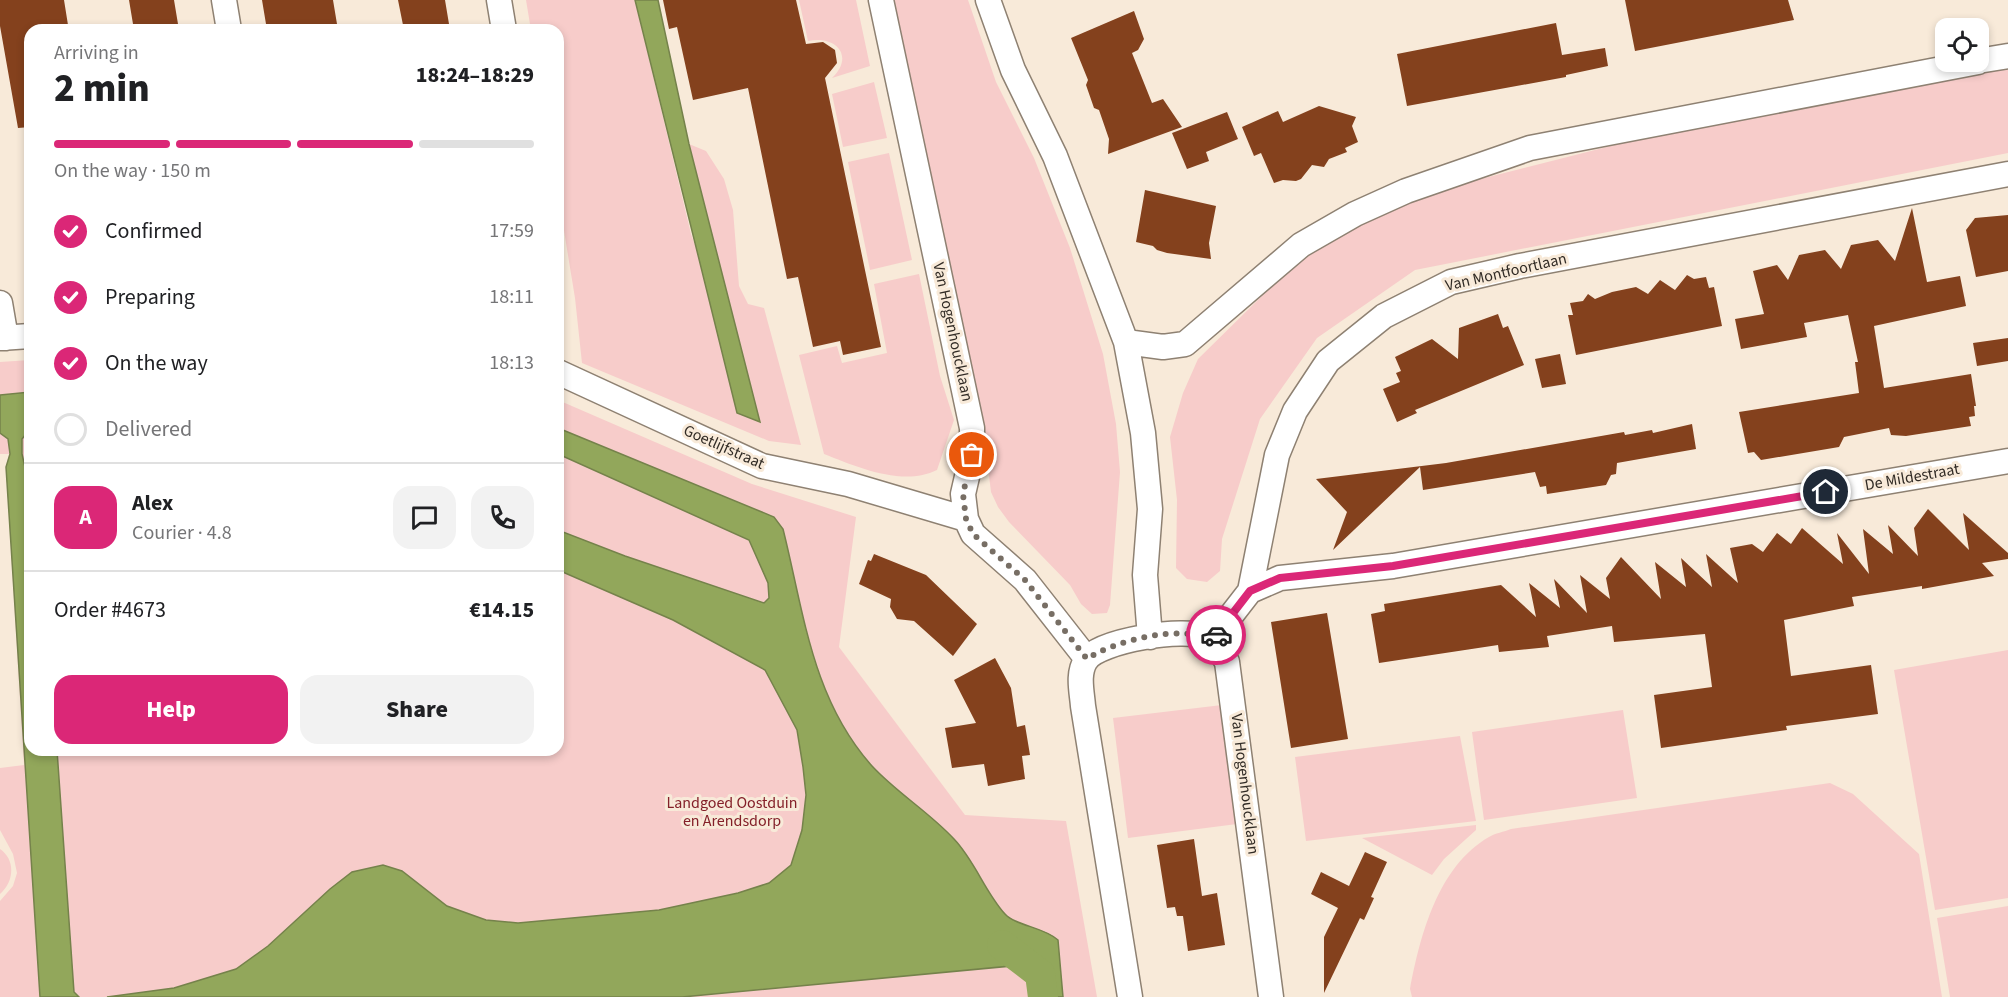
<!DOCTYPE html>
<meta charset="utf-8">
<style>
body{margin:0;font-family:"Source Sans 3",sans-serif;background:#f2f2f2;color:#202124;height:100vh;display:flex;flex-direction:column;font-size:22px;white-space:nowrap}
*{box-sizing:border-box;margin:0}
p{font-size:20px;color:#757577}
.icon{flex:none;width:33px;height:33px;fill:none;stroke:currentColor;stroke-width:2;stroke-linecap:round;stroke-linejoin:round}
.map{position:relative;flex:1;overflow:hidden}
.sheet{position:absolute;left:24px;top:24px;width:540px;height:732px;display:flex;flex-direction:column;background:#fff;border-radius:18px;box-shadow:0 3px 9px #0003}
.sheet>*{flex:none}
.buttons{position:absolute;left:1935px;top:18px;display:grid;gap:12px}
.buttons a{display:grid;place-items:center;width:54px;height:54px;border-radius:12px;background:#fff;box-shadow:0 3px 9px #0003;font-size:30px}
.pin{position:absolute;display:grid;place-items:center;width:51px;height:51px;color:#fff;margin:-26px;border:3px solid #fff;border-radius:50%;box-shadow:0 2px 6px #0007}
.courier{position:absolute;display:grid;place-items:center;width:60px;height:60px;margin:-30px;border:4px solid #db2777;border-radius:50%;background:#fff;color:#222;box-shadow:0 2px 8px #0007}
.headline em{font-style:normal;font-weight:800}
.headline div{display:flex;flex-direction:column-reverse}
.headline{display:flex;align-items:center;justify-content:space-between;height:102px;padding:0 30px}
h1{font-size:39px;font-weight:800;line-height:45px}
.bar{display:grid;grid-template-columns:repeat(4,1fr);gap:9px 6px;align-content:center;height:72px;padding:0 30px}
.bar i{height:8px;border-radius:4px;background:#e0e0e0}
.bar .current{background:#db2777}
.bar p{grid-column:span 4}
.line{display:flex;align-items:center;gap:15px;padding:0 30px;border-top:2px solid #e0e0e0}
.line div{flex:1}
.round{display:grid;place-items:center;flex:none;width:63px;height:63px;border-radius:18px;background:#f2f2f2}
ol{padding:0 30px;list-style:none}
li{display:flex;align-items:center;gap:18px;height:66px}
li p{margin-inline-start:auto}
li .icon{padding:6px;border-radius:50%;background:#db2777;color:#fff;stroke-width:4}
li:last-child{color:#757577}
li i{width:33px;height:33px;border:3px solid #e0e0e0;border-radius:50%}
.primary-button{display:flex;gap:12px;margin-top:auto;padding:12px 30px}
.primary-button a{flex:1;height:69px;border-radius:18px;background:#db2777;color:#fff;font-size:24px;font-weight:800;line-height:69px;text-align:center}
.primary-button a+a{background:#f2f2f2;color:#202124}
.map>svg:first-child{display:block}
.green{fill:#f7ccca}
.water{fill:#92a75b;stroke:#75824b;stroke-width:1.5}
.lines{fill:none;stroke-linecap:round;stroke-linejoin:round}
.canal{stroke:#92a75b;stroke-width:30}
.building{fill:#84411d}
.minor-casing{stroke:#8e8172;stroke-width:27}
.minor{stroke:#fff;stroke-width:24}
.done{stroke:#776e64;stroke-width:6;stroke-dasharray:0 10.8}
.route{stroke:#db2777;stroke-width:8}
.labels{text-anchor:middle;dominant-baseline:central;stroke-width:6;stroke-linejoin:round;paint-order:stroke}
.street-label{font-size:16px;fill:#312b25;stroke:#f8ead9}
.park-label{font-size:16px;fill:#842029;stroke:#f8ead9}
</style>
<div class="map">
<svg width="2008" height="997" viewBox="0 0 2008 997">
<rect width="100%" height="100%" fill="#f8ead9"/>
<path class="green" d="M526 0H635L691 234 760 422 689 144 706 151 724 179 733 210 739 286 748 304 764 308 801 445 769 441 582 363 575 298 558 194V30H531Z
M799 0H856L870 66 832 78C855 56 836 35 808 41Z
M890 0H968L996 82 1034 158 1070 248 1103 354 1116 424 1120 472 1110 605 1107 613 1092 614 1081 604 1070 585 1009 522 998 507 991 492 982 419Z
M2008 68V153L1415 270 1317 338 1260 419 1222 539 1220 571 1207 582 1187 579 1176 568 1177 500 1170 437 1183 393 1198 359 1264 294 1307 257 1362 221 1445 188 1666 132Z
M874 82 887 138 843 147 832 94Z
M889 153 912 260 870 270 848 162Z
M919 274 940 376 954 420 937 470C903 487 857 467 824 454L799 355 837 346 842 363 887 353 874 284Z
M30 360V750H558V400L752 484 856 517 839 647 965 815 1066 821 1097 997H0V901L13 886 17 873 13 854 0 830V768L24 765 6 467 9 454H0V362Z
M2008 650V898L1935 910 1894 670Z
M1222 705 1237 824 1128 838 1113 718Z
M1623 710 1637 798 1484 820 1472 732Z
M1460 736 1476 821 1306 841 1295 757Z
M1830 783 1853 794 1919 854 1942 997H1412L1410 989C1420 936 1438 866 1489 837 1495 833 1504 832 1511 829Z
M1476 825V830L1444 859 1432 875 1362 838Z
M0 849C16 860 14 882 0 894Z
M2008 906V997H1950L1937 918Z"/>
<path class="water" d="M635 0H658L689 144 760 422 737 413Z
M30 392V429L22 439V454L30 489V750H57L74 992 79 997H40L6 467 10 454 8 439 0 433V395Z
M558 428 774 517 783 529C804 613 812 699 872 766 897 793 929 812 954 839 975 861 985 892 1005 914 1016 926 1044 927 1058 940L1063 997H1041L1042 980 1036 970 1022 965 682 997H107L174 988 236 969 268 946 330 889 352 872 383 865 402 871 447 906 486 920 518 923 659 910 738 893 769 883 791 865 802 830 806 795 803 767 797 730 765 670 673 620 558 570V530L625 556 764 603 769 598 768 583 749 540 558 454Z"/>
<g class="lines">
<path class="canal" d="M1002 945 1040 974 1043 997"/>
</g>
<path class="building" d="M0 0H64L68 25 30 30V127L18 128 0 26Z
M129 0H174L179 30H134Z
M262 0H333L338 30H267Z
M398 0H445L450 30H404Z
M663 0H796L806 44 823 42 835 50 837 63 825 78 881 347 843 355 840 341 813 347 798 277 787 279 748 88 693 100 677 27 669 29Z
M1625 0H1788L1794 20 1635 51Z
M1134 11 1144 39 1138 50 1132 53 1152 103 1163 99 1182 127 1108 154 1109 139 1099 110 1094 108 1086 85 1088 80 1071 38Z
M1556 23 1562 55 1605 48 1608 66 1566 75V77L1407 106 1397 54Z
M1319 106 1356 117 1352 126 1358 142 1345 148 1347 152 1329 159 1324 167 1312 165 1301 179 1296 181 1283 180 1274 183 1261 153 1254 156 1242 127 1278 111 1283 122Z
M1227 112 1238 139 1206 152 1209 161 1187 169 1172 133Z
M1145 190 1216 206 1209 243 1211 259 1167 253 1157 250 1153 246 1136 242Z
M1912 208 1927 282 1960 276 1966 306 1874 326 1884 388 1971 374 1976 406H1974L1975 416 1969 417 1971 426 1906 436 1891 435 1889 428 1844 437 1839 447 1761 460 1754 452 1748 453 1739 412 1859 393 1855 362H1858L1848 315 1804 323 1807 337 1741 349 1735 319 1764 314 1753 271 1777 265 1788 280 1799 255 1825 250 1841 269 1851 245 1878 240 1895 261Z
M2008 215V271L1976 277 1966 230 1975 218Z
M1687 275 1694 279 1706 277 1709 288 1714 287 1722 326 1576 355 1568 315H1573L1570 303 1583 301 1588 294 1595 299 1612 292 1636 287 1648 294 1660 280 1675 290Z
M1498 314 1503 328 1508 326 1524 365 1415 410 1417 413 1397 422 1383 389 1400 382 1396 373 1401 371 1395 357 1432 339 1458 359 1459 328Z
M2008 338V361L1977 366 1973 343Z
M1560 354 1566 384 1542 388 1535 359Z
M1692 424 1696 449 1617 463 1616 474 1611 475 1606 485 1547 494 1546 486 1540 487 1535 472 1423 490 1420 467 1333 550 1347 512 1316 479 1446 463 1624 432 1625 435 1652 430 1653 433Z
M1928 509 1969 550 1963 513 2008 553V559L1982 563 1994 576 1922 589V586L1852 597 1854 606 1784 620 1791 676 1871 665 1878 714 1786 726 1787 730 1661 748 1654 695 1712 687 1705 634 1614 642 1612 626 1547 636 1549 647 1499 652 1498 645 1379 663 1371 614 1385 611 1384 604 1501 585 1536 617 1529 583 1560 608 1554 579 1587 613 1580 575 1610 599 1606 578 1621 557 1661 599 1655 562 1686 587 1681 558 1712 587 1706 554 1738 583 1730 548 1752 544 1763 552 1777 533 1791 544 1802 528 1843 564 1837 533 1869 574 1863 529 1893 554 1888 525 1918 556 1914 528Z
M874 554 926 575 977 624 953 656 914 621 897 619 890 607 891 599 859 584 868 560 871 561Z
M1327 613 1348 739 1291 748 1271 622Z
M995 658 1011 688 1017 727 1025 725 1030 755 1022 756 1025 779 988 786 984 764 952 768 945 728 976 723 954 680Z
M1194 839 1202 896 1217 893 1225 945 1188 951 1183 916H1177L1175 907 1167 908 1157 845Z
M1365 852 1387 862 1371 897 1374 898 1364 920 1360 918 1324 993V937L1338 908 1311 894 1321 872 1349 886Z"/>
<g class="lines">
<defs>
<path id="minor" d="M224 0 229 30
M499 0 504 30
M881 0 972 428V455L963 494 966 519 973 534 1025 580 1087 659
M988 0 1013 70 1055 156 1126 342 1143 433 1150 509 1145 575 1150 637
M1978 61 2008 56
M0 303 6 338
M0 338 30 336
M1126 342 1163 347 1185 344 1301 245 1355 214 1406 191 1530 148 1978 62
M558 372 762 466 848 484 966 519
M1250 591 1280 578 1393 566 2008 461
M1212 640 1250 591 1277 455 1295 411 1328 361 1384 316 1451 282 1520 266 2008 174
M1130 997 1083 706C1082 692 1077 674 1086 660 1100 640 1185 627 1206 637 1216 641 1221 653 1227 662L1271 997"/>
</defs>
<use href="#minor" class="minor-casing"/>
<use href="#minor" class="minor"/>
</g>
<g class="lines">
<path class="done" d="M972 455 963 494 966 519 973 534 1025 580 1087 659C1116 640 1180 624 1212 640L1216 635"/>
<path class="route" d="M1216 635 1250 591 1280 578 1393 566 1826 492"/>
</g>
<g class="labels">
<g class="street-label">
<text transform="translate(1506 272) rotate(-13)">Van Montfoortlaan</text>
<text transform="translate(953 332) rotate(78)">Van Hogenhoucklaan</text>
<text transform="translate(724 447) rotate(24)">Goetlijfstraat</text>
<text transform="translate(1912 477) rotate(-10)">De Mildestraat</text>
<text transform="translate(1245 784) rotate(83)">Van Hogenhoucklaan</text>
</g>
<g class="park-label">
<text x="732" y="803">Landgoed Oostduin<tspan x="732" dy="18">en Arendsdorp</tspan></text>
</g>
</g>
</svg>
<div class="buttons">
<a><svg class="icon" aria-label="locate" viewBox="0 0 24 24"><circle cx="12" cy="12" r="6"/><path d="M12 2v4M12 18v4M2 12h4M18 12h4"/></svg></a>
</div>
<div class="pin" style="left:972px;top:455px;background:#ea580c"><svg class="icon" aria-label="bag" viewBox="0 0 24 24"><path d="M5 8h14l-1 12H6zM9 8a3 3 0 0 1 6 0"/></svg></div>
<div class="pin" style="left:1826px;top:492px;background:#1f2937"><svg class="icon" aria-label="home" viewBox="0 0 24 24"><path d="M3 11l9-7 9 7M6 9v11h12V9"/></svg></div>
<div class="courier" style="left:1216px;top:635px"><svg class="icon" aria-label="car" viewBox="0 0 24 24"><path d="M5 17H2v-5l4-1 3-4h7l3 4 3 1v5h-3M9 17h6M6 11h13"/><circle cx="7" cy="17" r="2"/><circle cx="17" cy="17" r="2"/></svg></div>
<section class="sheet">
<div class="headline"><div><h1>2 min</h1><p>Arriving in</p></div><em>18:24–18:29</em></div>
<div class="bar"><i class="current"></i><i class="current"></i><i class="current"></i><i></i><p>On the way · 150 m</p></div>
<ol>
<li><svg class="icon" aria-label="check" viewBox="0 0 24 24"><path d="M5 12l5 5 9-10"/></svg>Confirmed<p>17:59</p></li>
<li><svg class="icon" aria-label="check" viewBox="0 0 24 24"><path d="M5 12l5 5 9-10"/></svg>Preparing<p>18:11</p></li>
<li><svg class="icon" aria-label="check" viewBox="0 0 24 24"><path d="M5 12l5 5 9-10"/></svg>On the way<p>18:13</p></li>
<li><i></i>Delivered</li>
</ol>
<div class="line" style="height:108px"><b class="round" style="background:#db2777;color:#fff">A</b><div><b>Alex</b><p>Courier · 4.8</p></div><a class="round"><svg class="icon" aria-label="chat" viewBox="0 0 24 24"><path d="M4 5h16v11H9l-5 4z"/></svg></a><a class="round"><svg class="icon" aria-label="phone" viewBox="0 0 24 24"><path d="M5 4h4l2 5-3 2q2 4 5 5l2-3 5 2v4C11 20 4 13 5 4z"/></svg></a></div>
<div class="line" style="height:78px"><div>Order #4673</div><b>€14.15</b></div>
<div class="primary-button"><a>Help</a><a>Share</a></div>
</section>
</div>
